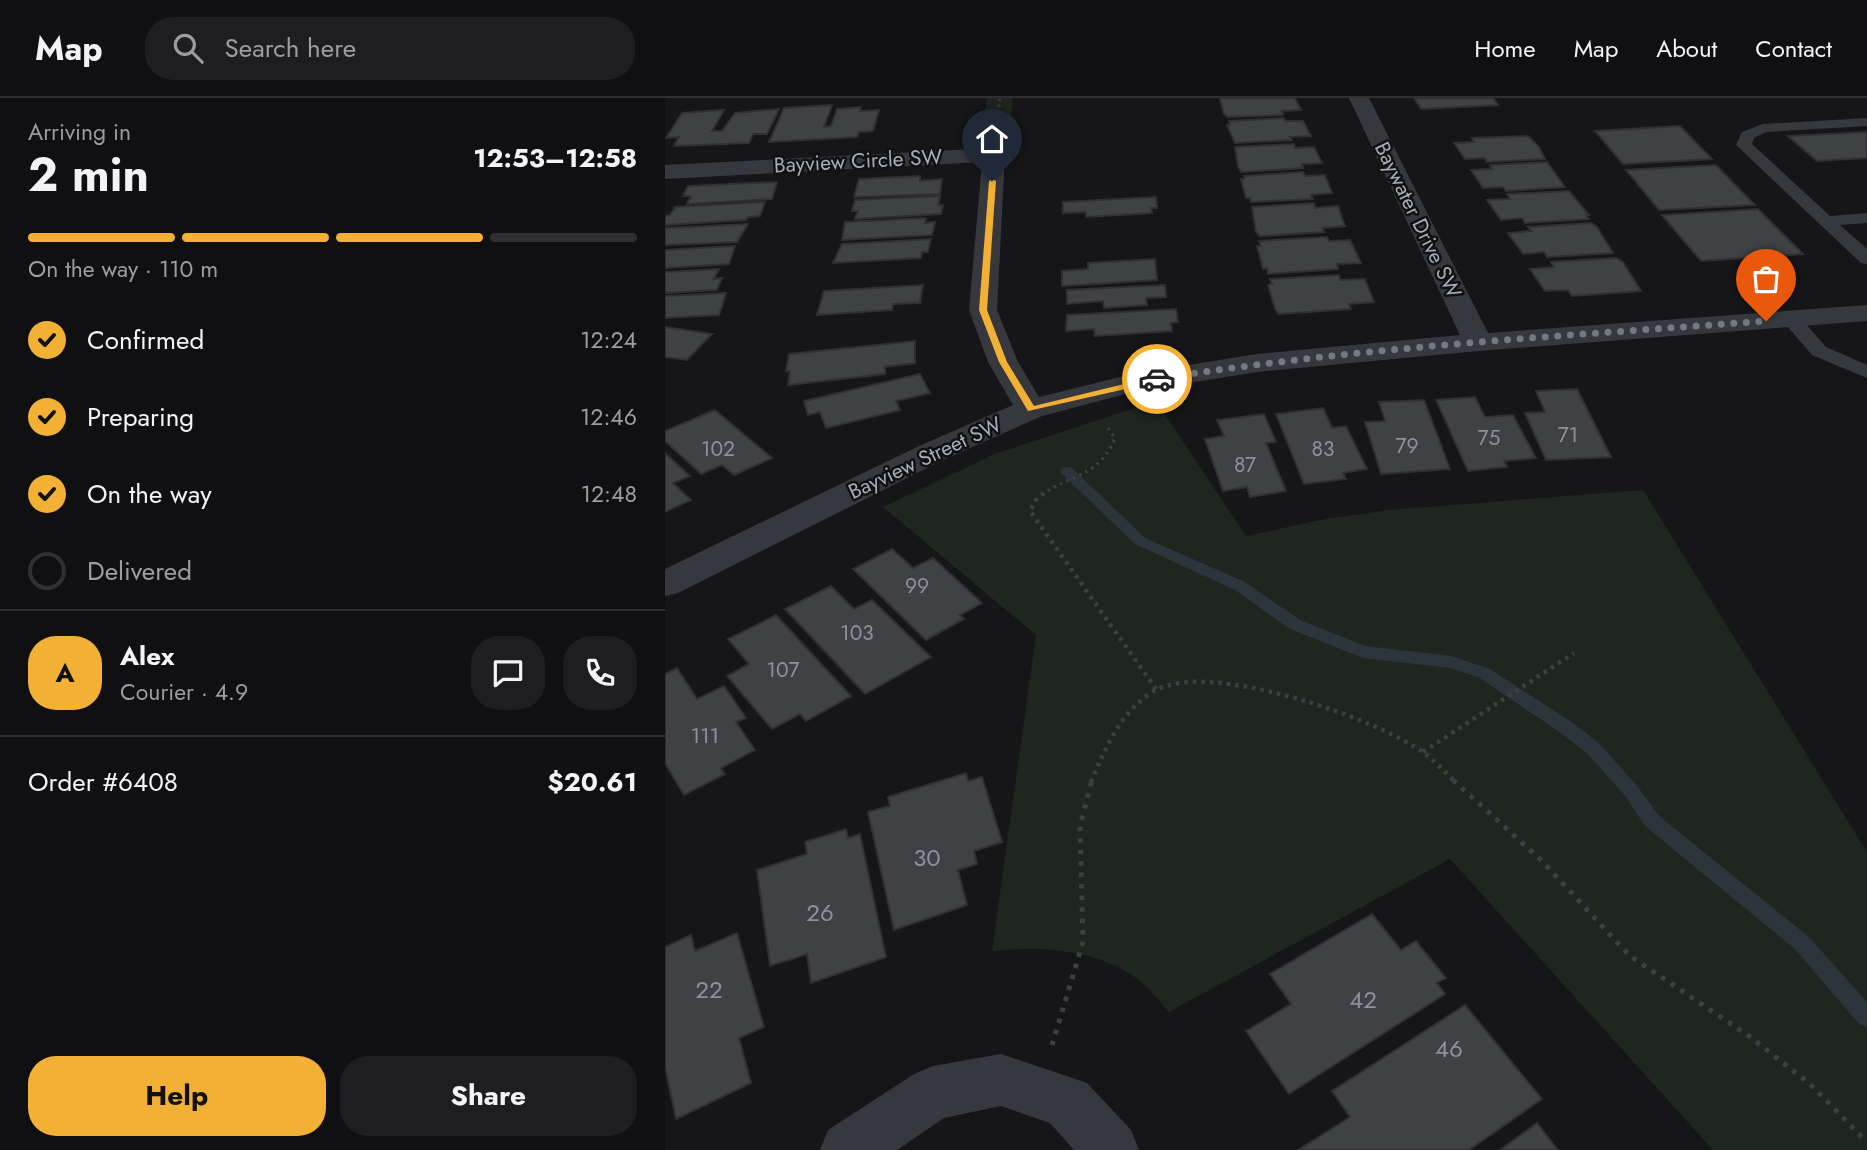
<!DOCTYPE html>
<meta charset="utf-8">
<style>
body{margin:0;font-family:Jost,sans-serif;background:#1e1e20;color:#f1f3f6;height:100vh;display:flex;flex-direction:column;font-size:26px;white-space:nowrap}
*{box-sizing:border-box;margin:0}
p{font-size:23px;color:#9c9d9f}
.icon{flex:none;width:38px;height:38px;fill:none;stroke:currentColor;stroke-width:2;stroke-linecap:round;stroke-linejoin:round}
.map{position:relative;flex:1;overflow:hidden}
.panel{display:flex;flex-direction:column;background:#101012;width:665px}
.panel>*{flex:none}
.pin{position:absolute;display:grid;place-items:center;width:60px;height:60px;color:#fff;margin:-72px -30px;border-radius:50% 50% 50% 0;rotate:-45deg;box-shadow:0 0 7px #0007}
.pin .icon{rotate:45deg}
.courier{position:absolute;display:grid;place-items:center;width:70px;height:70px;margin:-35px;border:5px solid #f2b134;border-radius:50%;background:#fff;color:#222;box-shadow:0 2px 9px #0007}
.summary em{font-style:normal;font-weight:700}
.summary div{display:flex;flex-direction:column-reverse}
.summary{display:flex;align-items:center;justify-content:space-between;height:119px;padding:0 28px}
h1{font-size:46px;font-weight:700;line-height:52px}
.bar{display:grid;grid-template-columns:repeat(4,1fr);gap:10px 7px;align-content:center;height:84px;padding:0 28px}
.bar i{height:9px;border-radius:5px;background:#303032}
.bar .selected{background:#f2b134}
.bar p{grid-column:span 4}
.line{display:flex;align-items:center;gap:18px;padding:0 28px;border-top:2px solid #303032}
.line div{flex:1}
.round{display:grid;place-items:center;flex:none;width:74px;height:74px;border-radius:28px;background:#1e1e20}
ol{padding:0 28px;list-style:none}
li{display:flex;align-items:center;gap:21px;height:77px}
li p{margin-inline-start:auto}
li .icon{padding:7px;border-radius:50%;background:#f2b134;color:#111;stroke-width:4}
li:last-child{color:#9c9d9f}
li i{width:38px;height:38px;border:4px solid #303032;border-radius:50%}
.cta{display:flex;gap:14px;margin-top:auto;padding:14px 28px}
.cta a{flex:1;height:80px;border-radius:28px;background:#f2b134;color:#111;font-size:28px;font-weight:700;line-height:80px;text-align:center}
.cta a+a{background:#1e1e20;color:#f1f3f6}
header{display:flex;align-items:center;gap:42px;box-sizing:border-box;height:98px;padding:0 35px;background:#101012;border-bottom:2px solid #303032}
header strong{font-size:33px}
nav{display:flex;gap:38px;margin-inline-start:auto;font-size:24px}
.search{width:490px;height:63px;background:#1e1e20;display:flex;align-items:center;gap:18px;box-sizing:border-box;padding:0 24px;border-radius:28px;color:#9c9d9f;font-size:26px}
main{display:flex;flex:1;min-height:0}
.map>svg:first-child{display:block}
.green{fill:#1e261f}
.lines{fill:none;stroke-linecap:round;stroke-linejoin:round}
.stream{fill:#2c353c;fill-rule:evenodd}
.building{fill:#404145;stroke:#303034;stroke-width:2}
.path-far3{stroke:#3d3f44;stroke-width:2.5;stroke-dasharray:2 3.5;stroke-linecap:butt}
.path-far2{stroke:#3d3f44;stroke-width:3.5;stroke-dasharray:2.5 4.5;stroke-linecap:butt}
.path-far1{stroke:#3d3f44;stroke-width:4.5;stroke-dasharray:3.5 5;stroke-linecap:butt}
.path{stroke:#3d3f44;stroke-width:5;stroke-dasharray:4.5 7;stroke-linecap:butt}
.lane{fill:#37383d;fill-rule:evenodd}
.street{fill:#37383d;fill-rule:evenodd}
.route{fill:#f2b134}
.done{stroke:#757880;stroke-width:7;stroke-dasharray:0 12.6}
.labels{text-anchor:middle;dominant-baseline:central;stroke-width:5;stroke-linejoin:round;paint-order:stroke}
.far-street-label{font-size:21px;fill:#a8adb8;stroke:#111113}
.number-label{font-size:21px;fill:#8e929b}
.near-number-label{font-size:24px;fill:#8e929b}
</style>
<header>
<strong>Map</strong>
<div class="search"><svg class="icon" aria-label="search" viewBox="0 0 24 24"><circle cx="10" cy="10" r="6"/><path d="M15 15l6 6"/></svg>Search here</div>
<nav><a>Home</a><a>Map</a><a>About</a><a>Contact</a></nav>
</header>
<main>
<section class="panel">
<div class="summary"><div><h1>2 min</h1><p>Arriving in</p></div><em>12:53–12:58</em></div>
<div class="bar"><i class="selected"></i><i class="selected"></i><i class="selected"></i><i></i><p>On the way · 110 m</p></div>
<ol>
<li><svg class="icon" aria-label="check" viewBox="0 0 24 24"><path d="M5 12l5 5 9-10"/></svg>Confirmed<p>12:24</p></li>
<li><svg class="icon" aria-label="check" viewBox="0 0 24 24"><path d="M5 12l5 5 9-10"/></svg>Preparing<p>12:46</p></li>
<li><svg class="icon" aria-label="check" viewBox="0 0 24 24"><path d="M5 12l5 5 9-10"/></svg>On the way<p>12:48</p></li>
<li><i></i>Delivered</li>
</ol>
<div class="line" style="height:126px"><b class="round" style="background:#f2b134;color:#111">A</b><div><b>Alex</b><p>Courier · 4.9</p></div><a class="round"><svg class="icon" aria-label="chat" viewBox="0 0 24 24"><path d="M4 5h16v11H9l-5 4z"/></svg></a><a class="round"><svg class="icon" aria-label="phone" viewBox="0 0 24 24"><path d="M5 4h4l2 5-3 2q2 4 5 5l2-3 5 2v4C11 20 4 13 5 4z"/></svg></a></div>
<div class="line" style="height:91px"><div>Order #6408</div><b>$20.61</b></div>
<div class="cta"><a>Help</a><a>Share</a></div>
</section>
<div class="map">
<svg width="1202" height="1052" viewBox="0 0 1202 1052">
<rect width="100%" height="100%" fill="#161618"/>
<path class="green" d="M322 0H348L343 44 317 42Z
M491 303 581 438 660 421 724 412 978 392 1202 754V1052H1048L785 761 504 914C495 904 485 891 474 882 431 851 378 848 327 853L371 537 218 409 330 356Z"/>
<g class="lines">
<path class="stream" d="M402 369 407 370 480 440 580 484 635 522 700 548 786 558 825 571 908 625 935 646 973 689 994 718 1144 839 1202 904V929L1194 926 1130 851 980 728 961 699 923 656 896 635 813 579 785 570 698 560 623 530 570 492 470 446 397 376 395 373 397 370Z"/>
</g>
<path class="building" d="M558 0H630L636 12 617 13 618 17 563 19 559 16 555 1Z
M749 0H828L833 7 756 11Z
M167 7 159 29 166 28 172 11 196 9 195 13 214 12 208 33 194 34 192 39 104 44 119 10Z
M114 11 102 36H88L84 45 9 48 14 39 1 40 17 15 59 12 47 33H57L70 15Z
M619 20 620 23H638L646 38 625 39 627 42 570 45 562 27 565 26 564 23Z
M1015 28 1047 61 958 66 930 33Z
M1202 34V60L1152 63 1123 38Z
M863 38 874 49 880 61 822 64 820 60 800 61 789 45 809 44 807 40Z
M629 46 630 50 649 49 657 65 637 66 638 70 576 74 573 69 570 49Z
M882 64 900 89 841 93 838 89 818 90 806 72 827 71 825 67Z
M1051 67 1090 107 994 112 961 72Z
M638 74 640 78 660 77 667 95 646 97 648 101 586 104 585 100H581L576 81H579V78Z
M255 78V83L277 81 275 96 189 99 194 81Z
M112 84 107 101 22 106 26 98H18L23 88Z
M904 93 924 117H921L924 121 860 125 857 120 836 122 822 102 845 101 842 96Z
M275 98 273 107H278L276 116 190 121 193 113H187L190 102Z
M491 99 492 110H486L487 115 421 119V114L398 115V104Z
M100 104 95 118 83 119 81 122 0 127V118L5 117 10 109Z
M649 105 650 110 673 108 680 128 658 130 659 134 595 138 591 134 587 109Z
M1093 111 1138 156 1036 163 997 117Z
M261 120 260 125 270 124 267 137 177 142 180 124Z
M926 125 932 129 948 155 882 159 879 154 858 156 843 135 866 133 863 129Z
M83 126 72 144 0 147V130Z
M662 139 664 143 685 142 696 165 672 166 673 171 603 176 602 170 598 171 592 148H596L594 143Z
M266 141 263 154H257L256 160 168 165 177 146Z
M70 148 64 166 0 170V152Z
M951 160 958 164 976 193 907 198 903 192 880 193 865 171 889 169 886 164Z
M490 161 492 182 397 188V173L423 171V165Z
M54 171 49 181 57 180 52 192 0 195V174Z
M674 177 675 182 700 181 709 204 684 206 686 211 614 216 610 211 603 187 607 186 605 181Z
M258 187 255 205 228 206 227 212 152 217 159 193Z
M500 187 501 199 481 200 482 207 439 210 438 203 402 206V192Z
M61 195 54 217 0 220V198Z
M511 211 513 224 506 225 507 233 430 238 429 231 401 233 402 217Z
M0 229 47 236 22 262 0 259Z
M250 243V265L220 269V276L123 287 125 273H121L124 256Z
M255 276 265 295 231 303 235 312 161 330 155 314 143 317 139 303Z
M912 291 946 359 881 362 860 315 880 314 871 293Z
M810 299 820 319 848 317 871 360 839 363 842 369 803 373 771 302Z
M759 302 785 371 716 376 700 324 720 323 714 304Z
M658 310 667 330 681 328 702 371 678 375 681 381 639 386 611 316Z
M50 312 107 360 69 377 57 367 36 376 0 343V333Z
M599 316 611 344 601 345 621 393 585 399 582 389 558 393 540 341 559 338 552 322Z
M0 355 25 378 8 385 26 402 0 414Z
M227 451 248 470 268 460 317 505 295 517 299 521 261 542 188 471Z
M166 488 189 511 207 502 266 559 200 596 120 511Z
M111 517 186 598 141 623 135 616 107 631 62 578 84 566 63 541Z
M12 570 32 601 59 588 81 620 71 624 90 652 56 670 60 676 19 697 0 665V576Z
M301 675 303 683 317 679 337 744 309 753 312 766 293 772 302 807 229 832 203 714 225 708 223 699Z
M181 731 183 740 195 736 221 859 146 885 142 856 105 868 92 772 142 756 140 744Z
M707 816 736 852 751 843 781 880 772 885 780 896 624 996 581 933 626 906 605 876Z
M72 835 99 929 74 940 86 985 11 1021 0 969V849L26 837 30 853Z
M800 907 877 1001 804 1052H633L685 1019 667 993Z
M872 1025 893 1052H835Z"/>
<g class="lines">
<path class="path-far3" d="M332 25 335 0"/>
<path class="path-far2" d="M377 397C406 375 434 380 450 340L443 330"/>
<path class="path-far1" d="M379 395 371 402 365 413 491 591
M758 654 909 555
M426 684C441 649 455 614 489 593 541 561 712 620 759 655 770 663 780 674 790 684"/>
<path class="path" d="M788 682 876 762 965 858 1084 938 1145 986 1202 1044
M387 947 418 844 415 728 427 682"/>
<path class="lane" d="M1202 20V28L1101 34 1089 40 1087 46 1165 118 1202 115V125L1175 127 1202 151V166L1196 165 1071 47 1077 34 1098 26Z
M1126 215 1133 217 1161 249 1202 267V280L1147 257 1116 221Z"/>
<path class="street" d="M684 0H704L823 235 1202 207V223L813 253 592 274 468 294 377 318 278 362 13 495 0 498V471L254 348 348 307 323 264 304 212 317 64 0 81V67L329 50 337 52 340 57 332 212 353 264 374 299 467 276 592 256 795 237Z
M336 956 422 985 466 1032 474 1052H409L385 1025 336 1008 279 1020 232 1052H155L163 1032 249 976 268 968Z"/>
</g>
<path class="route" d="M327 81 331 83 322 212 342 264 369 308 492 278 496 279V283L363 313 334 264 314 212 324 83Z"/>
<g class="lines">
<path class="done" d="M492 281C693 249 898 238 1101 223"/>
</g>
<g class="labels">
<g class="far-street-label">
<text transform="translate(193 63) rotate(-3)">Bayview Circle SW</text>
<text transform="translate(753 122) rotate(64)">Baywater Drive SW</text>
<text transform="translate(260 360) rotate(-25)">Bayview Street SW</text>
</g>
<g class="number-label">
<text x="903" y="337">71</text>
<text x="824" y="340">75</text>
<text x="742" y="348">79</text>
<text x="53" y="351">102</text>
<text x="658" y="351">83</text>
<text x="580" y="367">87</text>
<text x="252" y="488">99</text>
<text x="192" y="535">103</text>
<text x="118" y="572">107</text>
<text x="40" y="638">111</text>
</g>
<g class="near-number-label">
<text x="262" y="759">30</text>
<text x="155" y="814">26</text>
<text x="44" y="891">22</text>
<text x="698" y="901">42</text>
<text x="784" y="950">46</text>
</g>
</g>
</svg>
<div class="pin" style="left:1101px;top:223px;background:#ea580c"><svg class="icon" aria-label="bag" viewBox="0 0 24 24"><path d="M5 8h14l-1 12H6zM9 8a3 3 0 0 1 6 0"/></svg></div>
<div class="pin" style="left:327px;top:83px;background:#1f2937"><svg class="icon" aria-label="home" viewBox="0 0 24 24"><path d="M3 11l9-7 9 7M6 9v11h12V9"/></svg></div>
<div class="courier" style="left:492px;top:281px"><svg class="icon" aria-label="car" viewBox="0 0 24 24"><path d="M5 17H2v-5l4-1 3-4h7l3 4 3 1v5h-3M9 17h6M6 11h13"/><circle cx="7" cy="17" r="2"/><circle cx="17" cy="17" r="2"/></svg></div>
</div>
</main>
